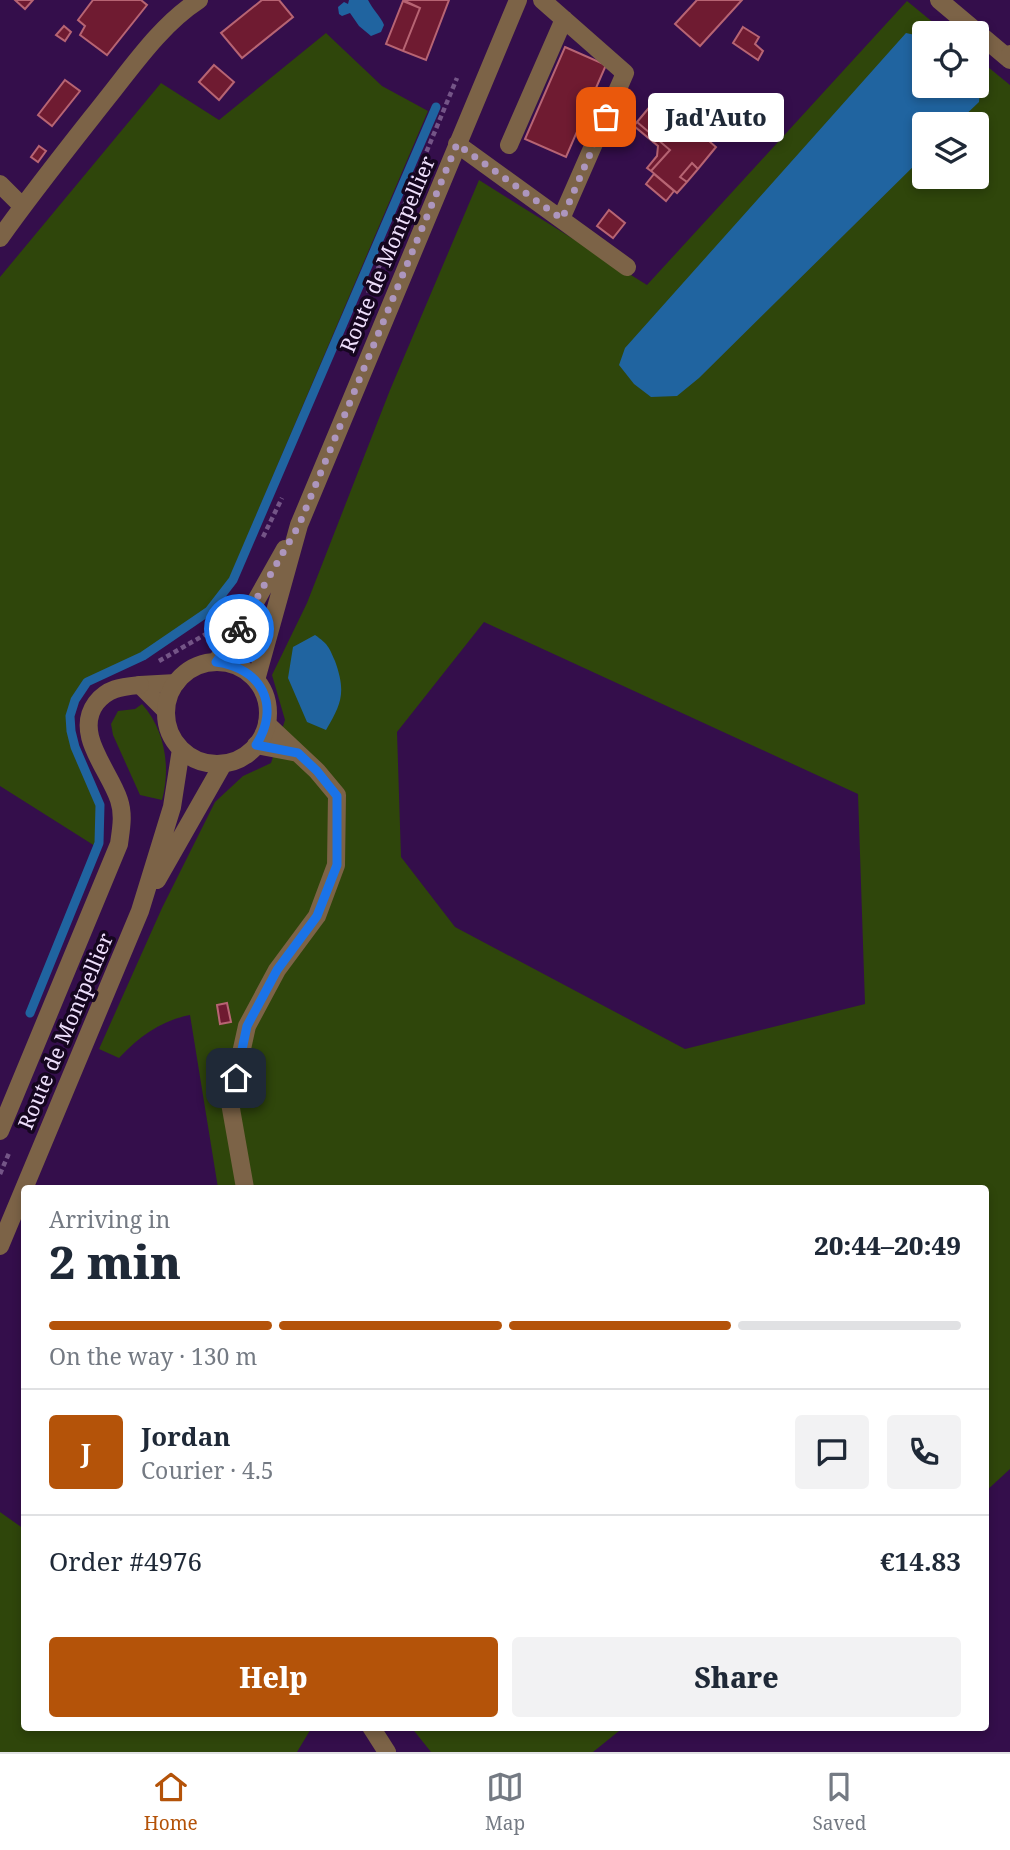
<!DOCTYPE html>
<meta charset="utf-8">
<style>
body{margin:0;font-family:"Noto Serif",serif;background:#f2f2f3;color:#1f2937;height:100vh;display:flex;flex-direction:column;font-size:26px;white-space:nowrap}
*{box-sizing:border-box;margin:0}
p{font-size:23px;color:#747a83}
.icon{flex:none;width:38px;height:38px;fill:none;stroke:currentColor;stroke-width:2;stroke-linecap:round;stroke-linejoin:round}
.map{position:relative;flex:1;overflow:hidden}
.side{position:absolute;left:21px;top:1185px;width:968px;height:546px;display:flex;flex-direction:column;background:#fff;border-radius:7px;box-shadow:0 4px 10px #0003}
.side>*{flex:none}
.buttons{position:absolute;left:912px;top:21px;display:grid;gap:14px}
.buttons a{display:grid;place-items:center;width:77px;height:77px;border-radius:7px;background:#fff;box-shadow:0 4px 10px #0003;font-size:35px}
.pin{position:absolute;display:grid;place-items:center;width:60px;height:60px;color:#fff;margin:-30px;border-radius:14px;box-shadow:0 4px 10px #0006}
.courier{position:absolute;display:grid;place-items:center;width:70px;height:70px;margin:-35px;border:5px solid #1a73e8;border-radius:50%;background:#fff;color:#222;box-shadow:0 2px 9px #0007}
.bubble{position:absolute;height:49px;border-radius:7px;background:#fff;box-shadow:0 4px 10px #0003;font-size:23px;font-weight:800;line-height:49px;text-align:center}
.summary em{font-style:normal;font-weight:800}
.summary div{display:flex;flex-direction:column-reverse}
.summary{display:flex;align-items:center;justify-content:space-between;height:119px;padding:0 28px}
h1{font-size:46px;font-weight:800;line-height:52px}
.bar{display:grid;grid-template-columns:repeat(4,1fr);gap:10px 7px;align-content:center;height:84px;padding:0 28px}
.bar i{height:9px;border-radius:5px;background:#e0e1e3}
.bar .selected{background:#b45309}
.bar p{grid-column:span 4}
.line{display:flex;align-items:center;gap:18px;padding:0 28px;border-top:2px solid #e0e1e3}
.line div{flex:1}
.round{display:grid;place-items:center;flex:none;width:74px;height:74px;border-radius:7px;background:#f2f2f3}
.button{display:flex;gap:14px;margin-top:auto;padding:14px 28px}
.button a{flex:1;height:80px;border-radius:7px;background:#b45309;color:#fff;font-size:28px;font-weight:800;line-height:80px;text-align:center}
.button a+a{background:#f2f2f3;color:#1f2937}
.menu{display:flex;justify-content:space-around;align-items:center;height:98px;border-top:2px solid #e0e1e3;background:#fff;font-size:19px;color:#747a83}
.menu a{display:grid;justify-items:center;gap:4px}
.menu .selected{color:#b45309}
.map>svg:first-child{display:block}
.green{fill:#2f460b;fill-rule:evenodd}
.water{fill:#2064a0}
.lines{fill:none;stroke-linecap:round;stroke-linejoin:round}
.stream{stroke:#2064a0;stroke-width:9}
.building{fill:#6f1b31;stroke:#b76473;stroke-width:2}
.path{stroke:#745587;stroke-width:4.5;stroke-dasharray:5 3.5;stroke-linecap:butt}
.service{stroke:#7c6347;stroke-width:18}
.minor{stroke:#7c6347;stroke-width:18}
.tertiary{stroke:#7c6347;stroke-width:18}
.done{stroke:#ad96be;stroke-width:7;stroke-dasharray:0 12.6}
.route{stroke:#1a73e8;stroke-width:9}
.labels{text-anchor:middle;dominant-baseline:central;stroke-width:7;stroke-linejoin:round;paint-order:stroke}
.street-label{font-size:21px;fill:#eedffc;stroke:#15061f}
</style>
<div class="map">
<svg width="1010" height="1752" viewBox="0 0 1010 1752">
<rect width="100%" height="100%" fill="#340e4b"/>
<path class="green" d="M907 1 946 33H924V86H976L977 58 1010 85V1469L985 1492V1188H218L190 1015C160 1021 140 1036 119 1058L99 1049 162 908 215 802 243 776 271 763 285 720 272 675 307 603 390 390 479 180 647 285ZM924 124H976V177H924ZM484 622 858 794 865 1004 685 1049 455 927 401 857 397 732Z
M326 33 382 86 428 111 230 577 209 608 135 659 85 680 76 691 67 713 69 738 98 810 95 846 0 786V277L161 83 219 120Z
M142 704C165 730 171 767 162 800L140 795 113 735 111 724 118 711 135 709Z
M0 1512 24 1529V1727H312L297 1752H0Z
M411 1727H624L593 1752H431Z"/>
<path class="water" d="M349 0H368C373 10 381 17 384 25L381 32 371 36 359 26 350 13 342 16 339 14 338 7 344 2 348 4Z
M906 33 924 37V86H976L977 73 981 78 979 102 956 124H924V156L699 378 677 396 651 397 634 384 619 365 625 348Z
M315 635C328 644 329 647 335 661 346 692 342 703 326 730L307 722 288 678 293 647Z"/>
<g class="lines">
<path class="stream" d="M30 1013 99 843 100 805 75 747 71 731 70 716 75 700 87 682 143 656 209 611 233 580 436 107"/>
</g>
<path class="building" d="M15 0H33L25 9Z
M93 0H141L147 5 107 55 80 35 85 26 78 20Z
M262 0H279L293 17 242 58 221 33Z
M403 0H449L426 60 403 51 420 8Z
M697 0H742L700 46 675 24Z
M403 1 420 8 403 51 386 44Z
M64 26 71 32 65 41 56 35Z
M743 27 759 37 755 44 763 51 758 60 733 43Z
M565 47 606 65 566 157 525 139Z
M214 65 234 82 219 100 199 82Z
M65 80 80 91 52 126 38 115Z
M658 97 716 147 698 169 692 163 680 177 687 182 677 193 651 171 670 150 637 122Z
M637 122 670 150 651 171 647 168 657 156 658 146 634 126Z
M39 146 46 151 38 162 31 157Z
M692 163 698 169 687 182 680 177Z
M654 174 674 191 666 201 646 184Z
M609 210 625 223 613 238 597 226Z
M227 1003 231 1022 220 1024 217 1005Z"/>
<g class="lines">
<path class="path" d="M368 293 457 78
M263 537 282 498
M159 661 206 634
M0 1174 9 1153"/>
<path class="service" d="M542 0 625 73 561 219
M939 0 1009 59
M457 144 627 267
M509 145 564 19
M140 685 166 711
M140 685 176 683"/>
<path class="minor" d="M1010 54V60
M0 184 22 206
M0 238C34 190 71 144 108 97 135 63 162 24 199 0
M256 745 298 753
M0 1131 119 844C121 829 124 815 119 800 110 771 73 734 96 703 108 688 121 687 140 685
M245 1188 230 1103 247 1026 277 970 317 916 336 865 337 795 317 771 267 724
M371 1727 387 1752"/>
<path class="tertiary" d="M216 662 244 622 285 549
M166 713a51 51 0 1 1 102 0a51 51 0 1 1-102 0Z
M256 680 299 525 518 0
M157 880 223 764
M0 1246 140 911 172 807 181 749"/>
</g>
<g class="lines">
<path class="done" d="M239 629 299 525 457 144 562 219 606 117"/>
<path class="route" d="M236 1078 247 1026 277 970 317 916 337 865V796L317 771 298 753 256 745C281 706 262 668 216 662L239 629"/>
</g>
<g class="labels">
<g class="street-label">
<text transform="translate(387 254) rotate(-67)">Route de Montpellier</text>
<text transform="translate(65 1031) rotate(-67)">Route de Montpellier</text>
</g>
</g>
</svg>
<div class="buttons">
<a><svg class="icon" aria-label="locate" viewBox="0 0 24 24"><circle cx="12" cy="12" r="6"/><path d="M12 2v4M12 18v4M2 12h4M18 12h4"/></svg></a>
<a><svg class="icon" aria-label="layers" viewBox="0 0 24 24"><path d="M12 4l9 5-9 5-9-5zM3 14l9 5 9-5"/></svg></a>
</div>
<div class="pin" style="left:606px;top:117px;background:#ea580c"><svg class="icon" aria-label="bag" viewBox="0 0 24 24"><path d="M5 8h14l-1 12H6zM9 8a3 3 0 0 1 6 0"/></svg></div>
<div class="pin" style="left:236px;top:1078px;background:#1f2937"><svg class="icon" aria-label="home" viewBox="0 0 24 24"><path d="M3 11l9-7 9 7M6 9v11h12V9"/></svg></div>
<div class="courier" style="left:239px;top:629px"><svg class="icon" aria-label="bike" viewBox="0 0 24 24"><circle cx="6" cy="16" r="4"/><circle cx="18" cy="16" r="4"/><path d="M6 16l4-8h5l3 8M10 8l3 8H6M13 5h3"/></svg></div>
<div class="bubble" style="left:648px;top:93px;width:136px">Jad'Auto</div>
<section class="side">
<div class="summary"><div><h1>2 min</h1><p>Arriving in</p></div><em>20:44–20:49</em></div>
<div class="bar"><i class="selected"></i><i class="selected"></i><i class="selected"></i><i></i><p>On the way · 130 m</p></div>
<div class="line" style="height:126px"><b class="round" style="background:#b45309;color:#fff">J</b><div><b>Jordan</b><p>Courier · 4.5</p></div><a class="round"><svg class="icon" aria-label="chat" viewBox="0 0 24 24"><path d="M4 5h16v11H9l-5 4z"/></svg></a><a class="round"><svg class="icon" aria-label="phone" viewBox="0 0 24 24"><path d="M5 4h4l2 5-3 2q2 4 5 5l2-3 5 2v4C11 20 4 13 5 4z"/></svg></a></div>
<div class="line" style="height:91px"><div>Order #4976</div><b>€14.83</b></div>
<div class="button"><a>Help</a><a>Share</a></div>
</section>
</div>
<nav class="menu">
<a class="selected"><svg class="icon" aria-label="home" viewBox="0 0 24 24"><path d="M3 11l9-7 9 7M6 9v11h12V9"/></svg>Home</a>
<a><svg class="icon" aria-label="map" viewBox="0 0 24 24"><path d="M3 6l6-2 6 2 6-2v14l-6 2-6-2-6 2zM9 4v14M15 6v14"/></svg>Map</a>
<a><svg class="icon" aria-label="saved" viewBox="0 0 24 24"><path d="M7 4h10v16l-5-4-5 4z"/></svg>Saved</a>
</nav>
